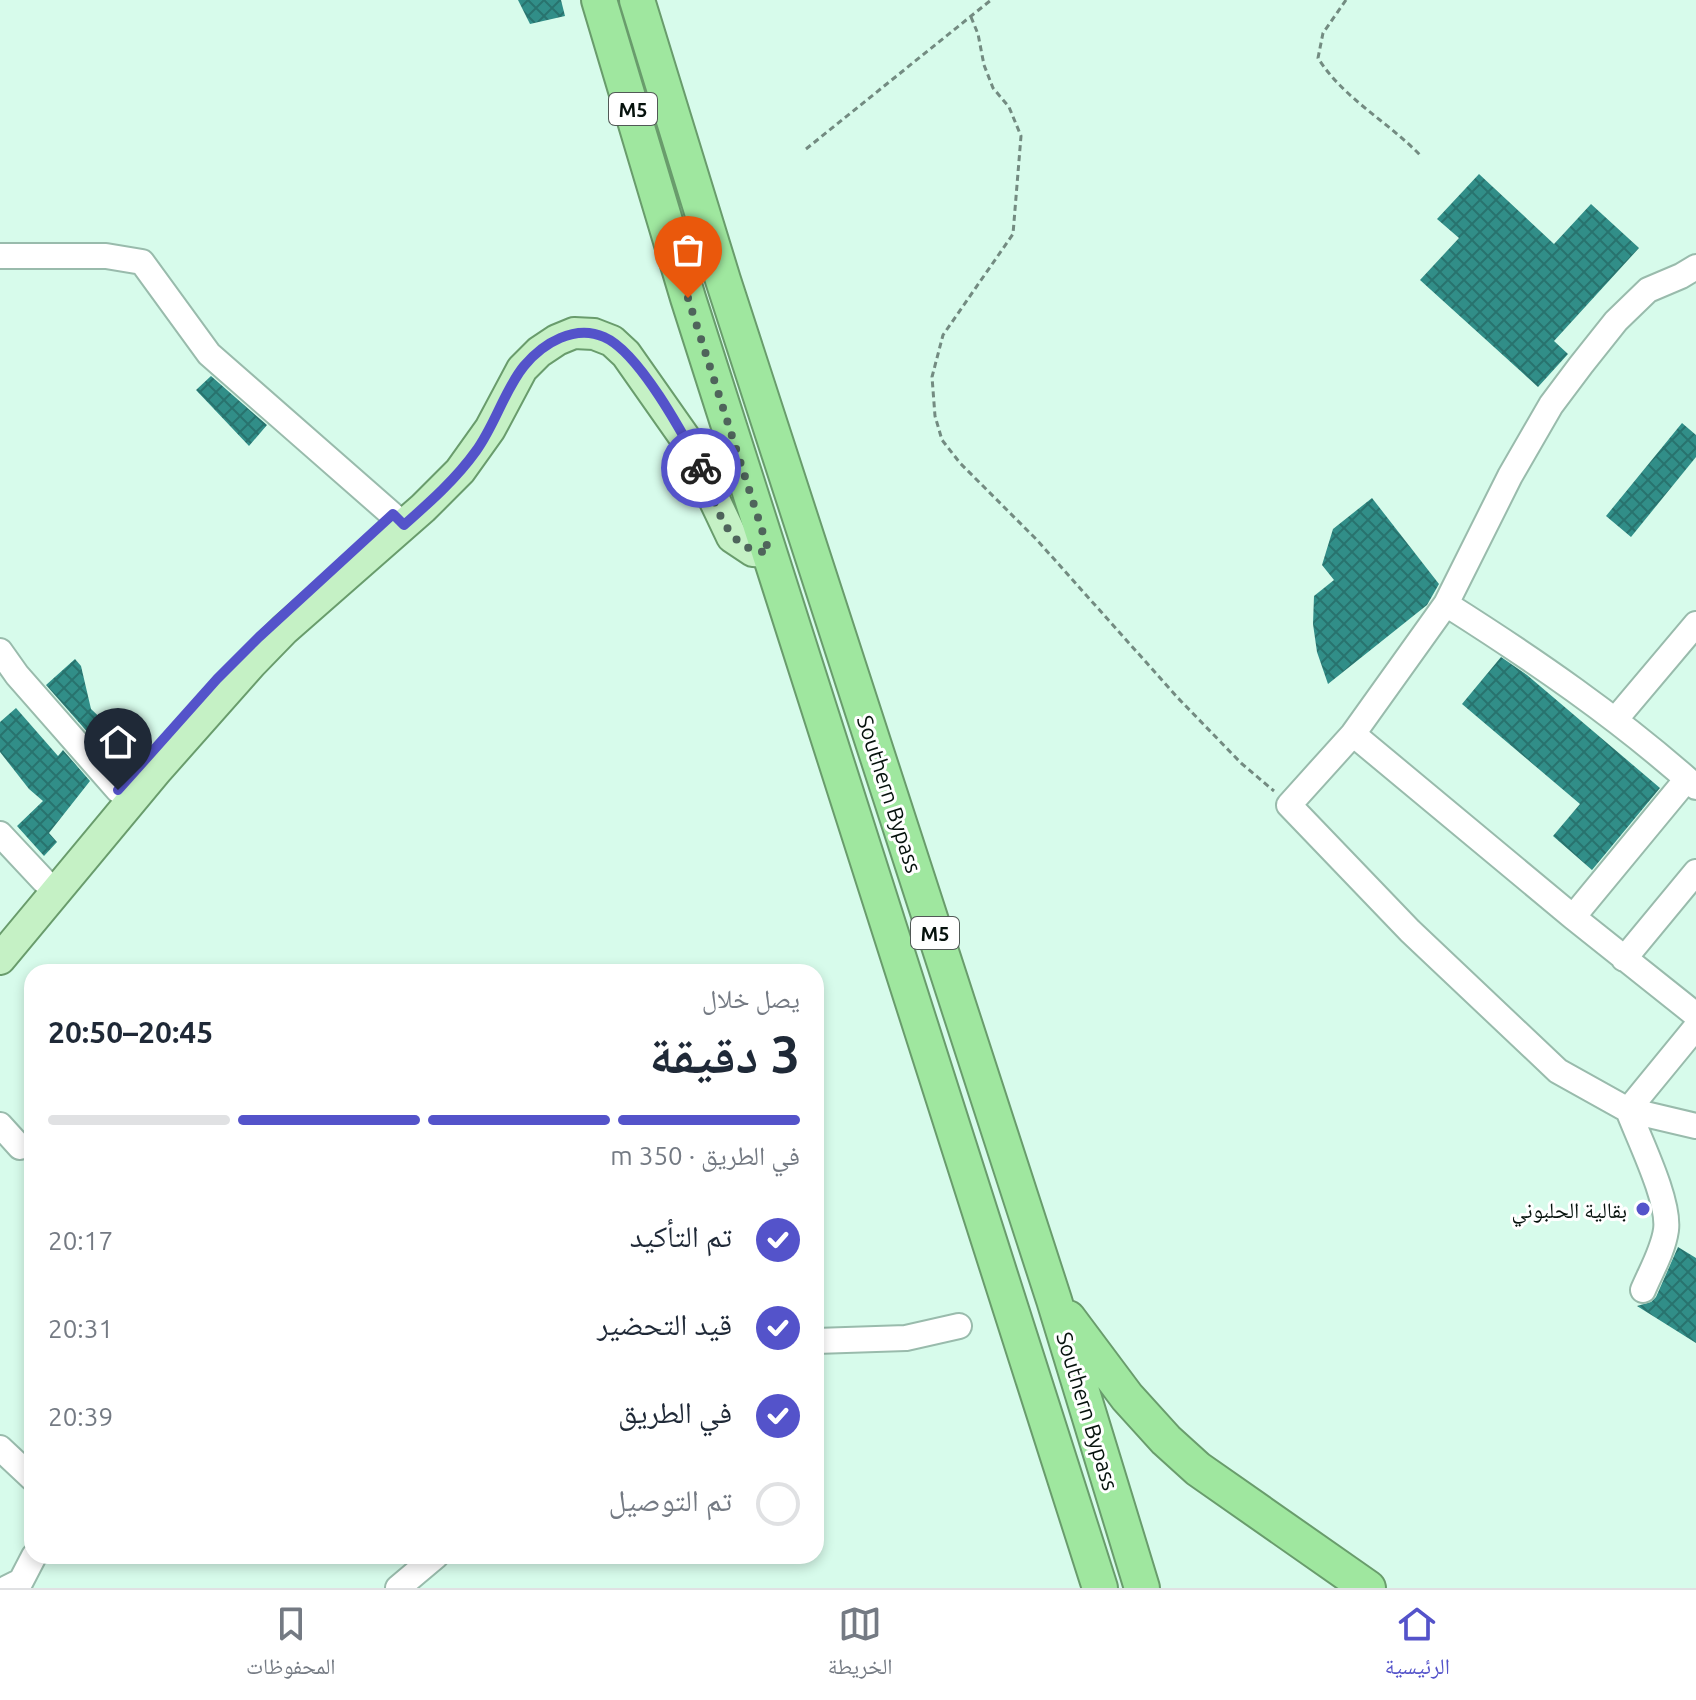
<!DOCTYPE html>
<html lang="ar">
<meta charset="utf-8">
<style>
body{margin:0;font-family:Ubuntu,"Noto Naskh Arabic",sans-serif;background:#f2f2f3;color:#1f2937;direction:rtl;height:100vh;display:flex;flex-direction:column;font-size:30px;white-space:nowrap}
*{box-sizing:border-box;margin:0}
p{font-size:26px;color:#747a83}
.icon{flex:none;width:44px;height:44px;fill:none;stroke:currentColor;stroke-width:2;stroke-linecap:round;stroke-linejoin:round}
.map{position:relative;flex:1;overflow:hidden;direction:ltr}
.sheet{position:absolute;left:24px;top:964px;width:800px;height:600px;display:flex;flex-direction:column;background:#fff;border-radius:24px;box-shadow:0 4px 12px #0003;direction:rtl}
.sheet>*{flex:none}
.pin{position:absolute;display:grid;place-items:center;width:68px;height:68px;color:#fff;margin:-82px -34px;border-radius:50% 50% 50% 0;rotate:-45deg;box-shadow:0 0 8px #0007}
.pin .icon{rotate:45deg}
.courier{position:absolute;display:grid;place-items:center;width:80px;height:80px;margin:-40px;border:6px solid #5453ca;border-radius:50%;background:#fff;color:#222;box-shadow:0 2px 10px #0007}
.head em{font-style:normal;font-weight:700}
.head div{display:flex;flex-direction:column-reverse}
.head{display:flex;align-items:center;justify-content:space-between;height:136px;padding:0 24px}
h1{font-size:52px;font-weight:700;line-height:60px}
.bar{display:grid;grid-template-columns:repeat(4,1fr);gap:12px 8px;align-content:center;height:96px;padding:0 24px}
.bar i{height:10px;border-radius:6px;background:#e0e1e3}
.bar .selected{background:#5453ca}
.bar p{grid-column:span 4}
ol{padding:0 24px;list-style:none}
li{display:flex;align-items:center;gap:24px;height:88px}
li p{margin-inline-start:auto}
li .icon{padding:8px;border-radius:50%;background:#5453ca;color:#fff;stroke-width:4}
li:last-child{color:#747a83}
li i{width:44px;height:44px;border:4px solid #e0e1e3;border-radius:50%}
.tab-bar{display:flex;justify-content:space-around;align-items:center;height:112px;border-top:2px solid #e0e1e3;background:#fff;font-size:22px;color:#747a83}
.tab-bar a{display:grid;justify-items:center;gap:4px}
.tab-bar .selected{color:#5453ca}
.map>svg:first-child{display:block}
.building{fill:url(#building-cross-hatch)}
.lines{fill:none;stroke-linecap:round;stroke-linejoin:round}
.minor-casing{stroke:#99bbac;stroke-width:28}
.major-casing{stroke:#699c6c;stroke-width:34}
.highway-casing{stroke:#699c6c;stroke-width:38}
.path{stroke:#738b81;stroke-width:3;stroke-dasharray:6 4;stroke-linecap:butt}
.minor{stroke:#fff;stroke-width:24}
.major{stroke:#c5f1c5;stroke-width:30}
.highway{stroke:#9fe79f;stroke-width:34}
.done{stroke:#4f645b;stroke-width:8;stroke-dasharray:0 14.4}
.route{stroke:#5453ca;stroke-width:10}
.poi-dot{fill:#5453ca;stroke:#fff;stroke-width:3}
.labels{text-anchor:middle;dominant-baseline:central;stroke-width:6;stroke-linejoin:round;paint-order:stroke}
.shield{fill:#fff;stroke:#515956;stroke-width:2}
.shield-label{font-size:20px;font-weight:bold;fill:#06120d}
.street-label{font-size:22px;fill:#06120d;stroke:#fff}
.poi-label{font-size:22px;fill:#06120d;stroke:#fff;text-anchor:end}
</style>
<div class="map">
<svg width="1696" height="1588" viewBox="0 0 1696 1588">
<defs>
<pattern id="building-cross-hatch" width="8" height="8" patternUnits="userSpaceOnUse" patternTransform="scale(2)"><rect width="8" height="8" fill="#318e88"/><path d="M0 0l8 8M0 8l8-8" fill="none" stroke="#28736e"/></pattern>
</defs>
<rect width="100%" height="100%" fill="#d7fbeb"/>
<path class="building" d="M518 0H561L565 16 530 24Z
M1479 174 1554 244 1591 204 1639 248 1554 341 1568 354 1538 387 1420 280 1459 238 1437 219Z
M211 376 267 425 249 446 196 390Z
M1682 423 1696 435V457L1631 537 1606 516Z
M1372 498 1439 584 1427 605 1328 684 1317 652 1313 624 1314 596 1334 580 1322 565 1333 529Z
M1501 657 1527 675 1660 788 1592 870 1553 836 1580 804 1462 704Z
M75 659 81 666 91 709 128 744 112 760 46 685Z
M16 708 58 756 63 750 90 781 49 833 57 842 44 856 17 826 43 801 29 789 0 752V722Z
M1678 1247 1696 1258V1343L1637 1306 1651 1302 1656 1297Z"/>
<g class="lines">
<defs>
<path id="minor" d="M0 256H106L142 262 209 354 404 525
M1696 267 1681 276 1648 290 1616 321 1581 365 1551 405 1510 476 1446 604 1353 734 1289 805 1410 931 1558 1071 1628 1110 1696 1126
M1446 604C1533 659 1619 718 1696 787
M0 651 17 675 118 790
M1615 720 1696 624
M1353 734 1573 917 1696 1015
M0 834 44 881
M1573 917 1687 779
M1624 959 1696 872
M0 1125 20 1147
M1643 1290C1651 1271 1663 1251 1666 1230 1670 1201 1639 1139 1628 1110L1696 1027
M816 1341 906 1338 959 1326
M0 1448 32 1478
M7 1588 21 1581 34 1556
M398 1588 436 1556"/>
<path id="major" d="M0 959 158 769 251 664 284 630 423 508 460 471 490 429 522 369 539 352 557 340 574 333 594 334 612 341 626 354 685 438 732 537 753 551 769 552"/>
<path id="highway" d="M599 0 688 298 1100 1588
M637 0 723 280 1054 1300 1142 1588
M1068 1318 1127 1397 1166 1440 1198 1469 1368 1588"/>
</defs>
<use href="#minor" class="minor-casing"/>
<use href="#major" class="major-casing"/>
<use href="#highway" class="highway-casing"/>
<path class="path" d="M1346 0 1323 33 1318 58C1343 98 1387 121 1420 155
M971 17 978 34 984 65 993 88 1009 107 1021 136 1013 234 943 335 932 377 935 416 942 440 960 463 1037 540 1178 698 1241 763 1274 791
M806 149 991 0"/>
<use href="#minor" class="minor"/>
<use href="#major" class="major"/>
<use href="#highway" class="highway"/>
</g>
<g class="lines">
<path class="done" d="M688 298 769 552C725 553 716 501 701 468"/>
<path class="route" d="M118 790 217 679 259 637 393 514 404 525C430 502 456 479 476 451 495 425 505 389 524 366 543 343 575 324 604 337 639 352 683 434 701 468"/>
</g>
<circle class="poi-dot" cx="1643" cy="1209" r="8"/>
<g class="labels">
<g class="shield">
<rect x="609" y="93" width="48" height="32" rx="6"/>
<rect x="911" y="917" width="48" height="32" rx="6"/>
</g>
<g class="shield-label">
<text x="633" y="109">M5</text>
<text x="935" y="933">M5</text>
</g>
<g class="street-label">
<text transform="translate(890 794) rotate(72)">Southern Bypass</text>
<text transform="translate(1088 1411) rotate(73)">Southern Bypass</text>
</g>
<g class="poi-label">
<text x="1627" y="1209">بقالية الحلبوني</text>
</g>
</g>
</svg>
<div class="pin" style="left:688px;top:298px;background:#ea580c"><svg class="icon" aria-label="bag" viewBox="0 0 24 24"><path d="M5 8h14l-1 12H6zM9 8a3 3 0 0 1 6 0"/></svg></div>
<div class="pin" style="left:118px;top:790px;background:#1f2937"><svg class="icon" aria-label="home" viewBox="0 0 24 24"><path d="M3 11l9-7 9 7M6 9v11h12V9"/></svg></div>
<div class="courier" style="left:701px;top:468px"><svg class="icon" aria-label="bike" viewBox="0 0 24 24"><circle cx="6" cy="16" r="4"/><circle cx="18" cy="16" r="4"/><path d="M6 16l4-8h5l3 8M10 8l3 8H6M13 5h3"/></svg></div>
<section class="sheet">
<div class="head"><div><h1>3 دقيقة</h1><p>يصل خلال</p></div><em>20:45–20:50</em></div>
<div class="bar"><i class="selected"></i><i class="selected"></i><i class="selected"></i><i></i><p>في الطريق · 350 m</p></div>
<ol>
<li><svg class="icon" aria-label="check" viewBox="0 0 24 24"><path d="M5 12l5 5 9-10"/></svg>تم التأكيد<p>20:17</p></li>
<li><svg class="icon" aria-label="check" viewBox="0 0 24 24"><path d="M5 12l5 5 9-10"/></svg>قيد التحضير<p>20:31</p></li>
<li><svg class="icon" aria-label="check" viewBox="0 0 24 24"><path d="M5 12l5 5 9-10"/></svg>في الطريق<p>20:39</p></li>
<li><i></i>تم التوصيل</li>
</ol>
</section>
</div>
<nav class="tab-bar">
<a class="selected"><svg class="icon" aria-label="home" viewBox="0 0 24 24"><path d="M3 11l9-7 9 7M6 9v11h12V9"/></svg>الرئيسية</a>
<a><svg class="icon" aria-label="map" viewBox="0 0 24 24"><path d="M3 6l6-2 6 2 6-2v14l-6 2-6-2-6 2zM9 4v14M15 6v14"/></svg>الخريطة</a>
<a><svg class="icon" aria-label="saved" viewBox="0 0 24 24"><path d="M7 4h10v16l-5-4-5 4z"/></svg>المحفوظات</a>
</nav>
